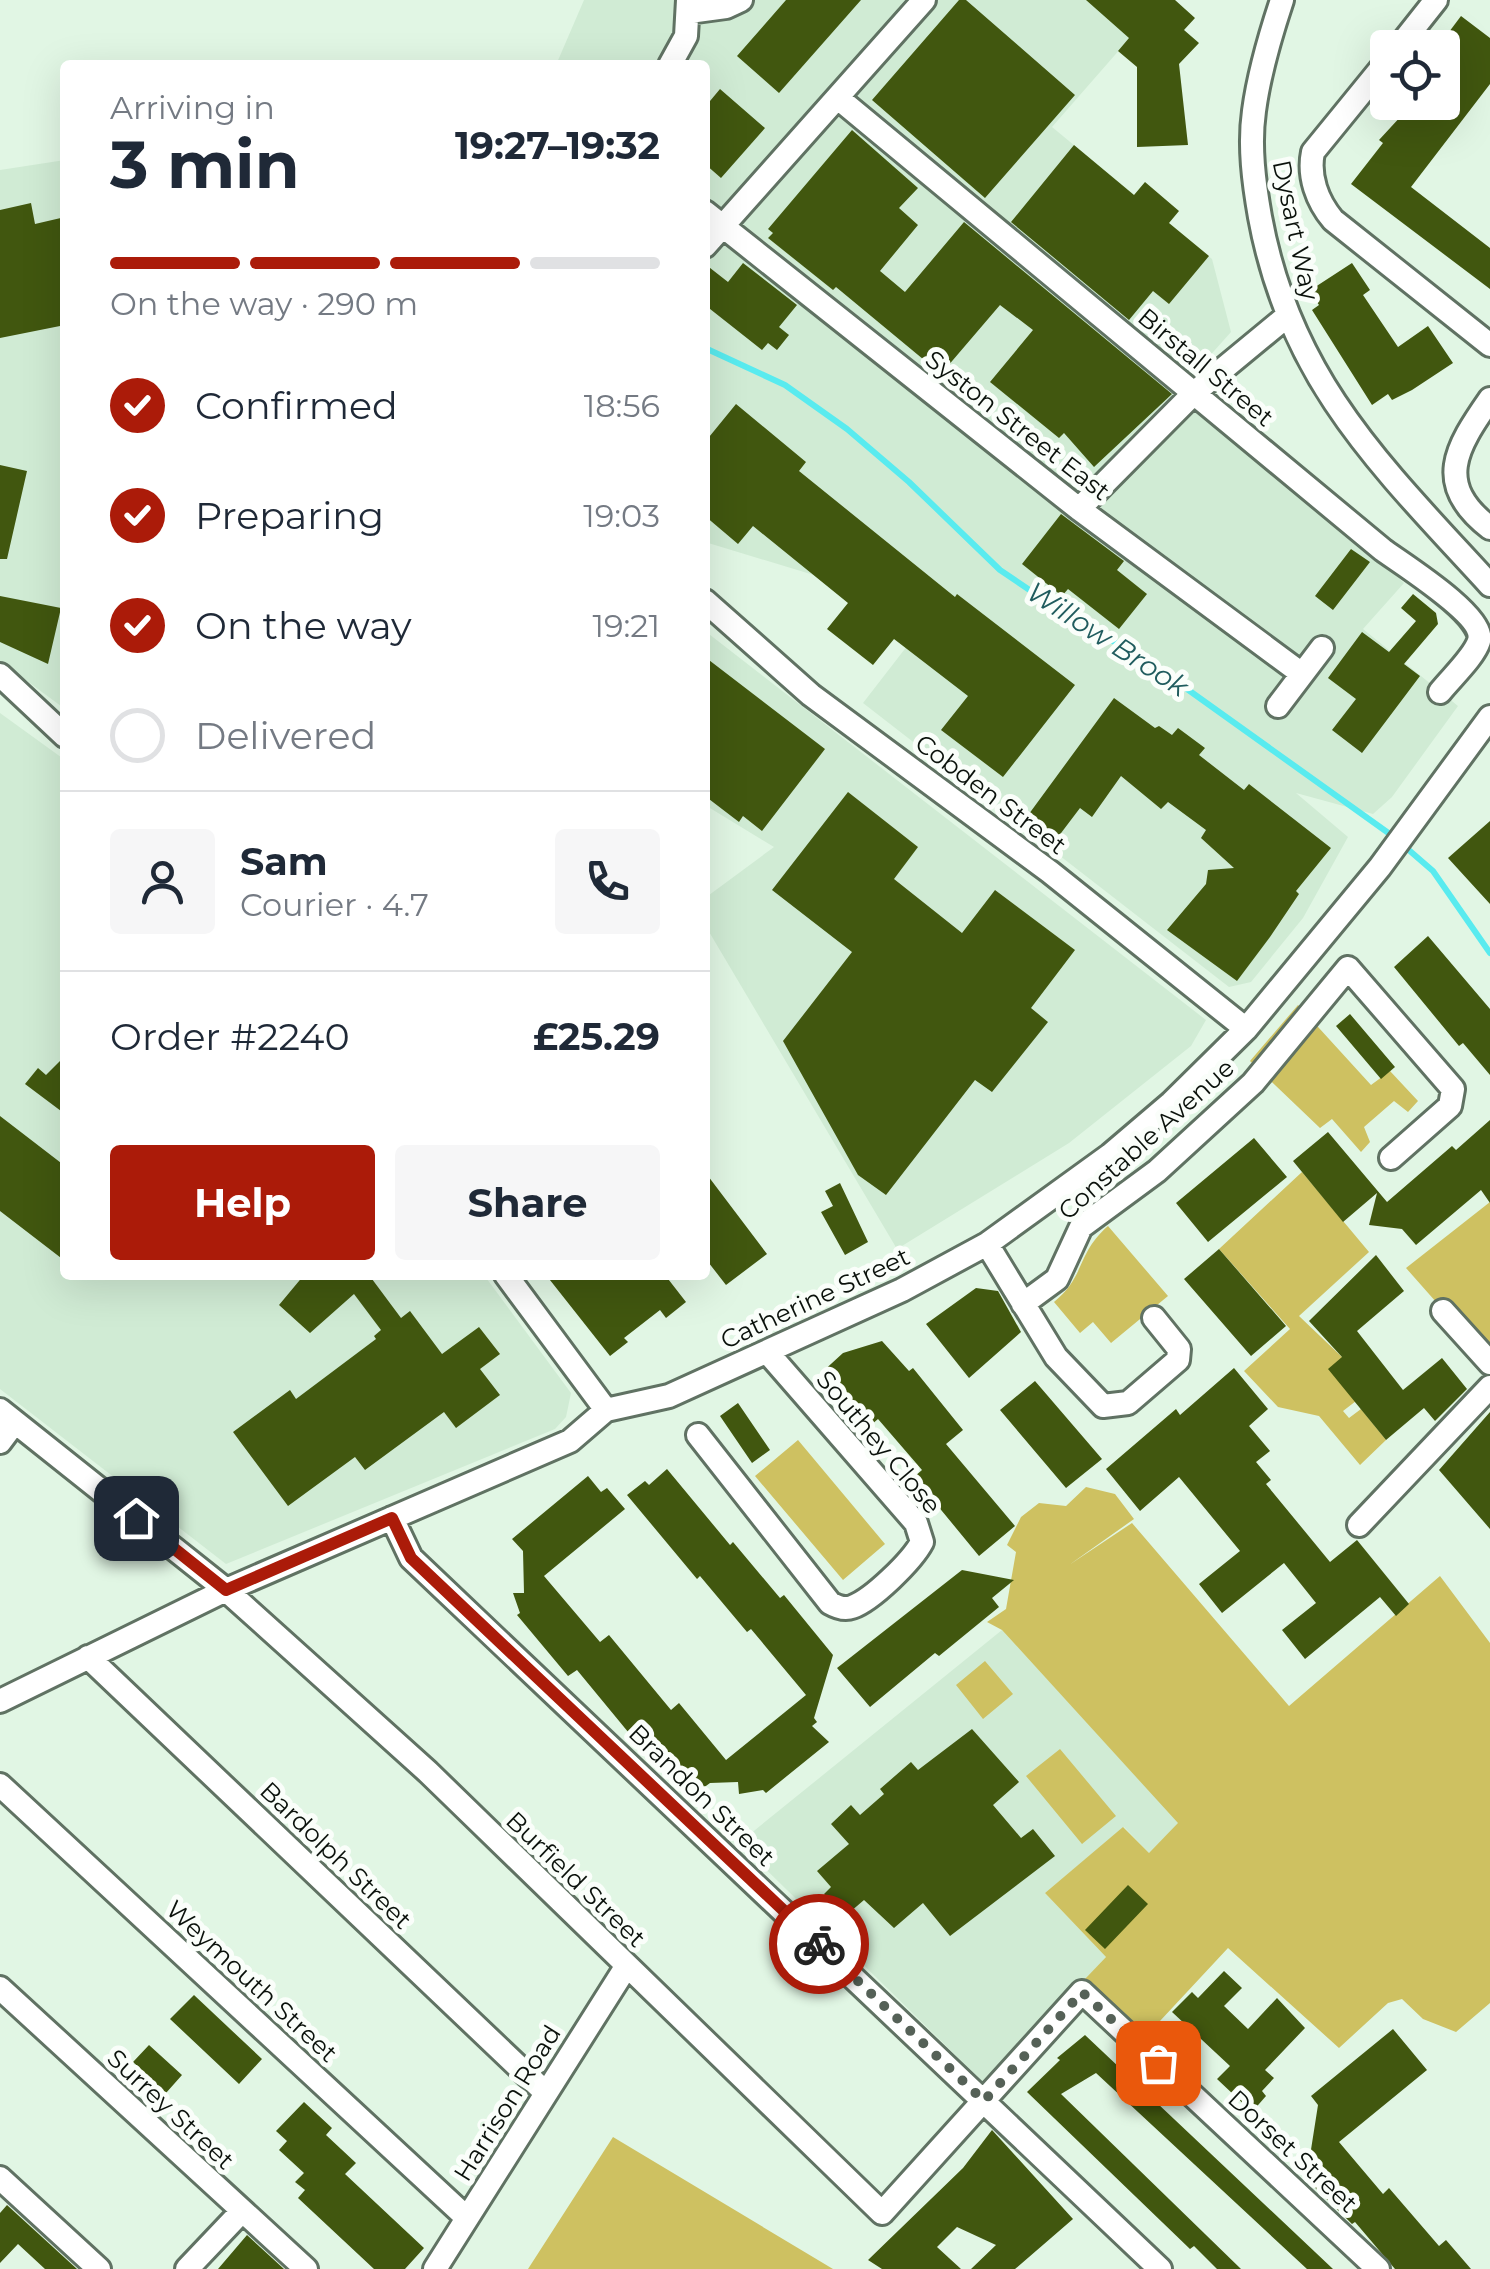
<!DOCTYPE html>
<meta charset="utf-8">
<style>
body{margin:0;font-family:Montserrat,sans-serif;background:#f6f6f7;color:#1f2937;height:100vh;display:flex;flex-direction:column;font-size:38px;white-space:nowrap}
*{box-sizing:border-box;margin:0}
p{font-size:32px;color:#747a83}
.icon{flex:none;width:55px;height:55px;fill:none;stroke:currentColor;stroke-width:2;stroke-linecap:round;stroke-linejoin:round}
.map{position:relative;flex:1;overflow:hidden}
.panel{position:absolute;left:60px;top:60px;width:650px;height:1220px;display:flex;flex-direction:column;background:#fff;border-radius:10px;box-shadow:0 10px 40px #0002}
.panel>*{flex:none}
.controls{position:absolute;left:1370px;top:30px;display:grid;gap:20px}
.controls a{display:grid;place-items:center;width:90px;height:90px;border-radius:10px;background:#fff;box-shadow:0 10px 40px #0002;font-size:50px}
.pin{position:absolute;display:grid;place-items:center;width:85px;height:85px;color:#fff;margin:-42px;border-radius:20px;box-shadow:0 5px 15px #0006}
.courier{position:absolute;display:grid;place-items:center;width:100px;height:100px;margin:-50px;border:8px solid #ab1b09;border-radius:50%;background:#fff;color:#222;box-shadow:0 2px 12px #0007}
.head em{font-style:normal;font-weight:700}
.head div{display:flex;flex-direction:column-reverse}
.head{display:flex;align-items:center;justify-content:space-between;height:170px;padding:0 50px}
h1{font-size:65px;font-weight:700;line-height:75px}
.bar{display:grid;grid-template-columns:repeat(4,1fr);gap:15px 10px;align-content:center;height:120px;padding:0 50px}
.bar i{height:12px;border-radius:8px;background:#e0e1e3}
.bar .on{background:#ab1b09}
.bar p{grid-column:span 4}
.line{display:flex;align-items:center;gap:25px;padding:0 50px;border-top:2px solid #e0e1e3}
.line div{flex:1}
.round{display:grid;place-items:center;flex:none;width:105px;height:105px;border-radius:10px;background:#f6f6f7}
ol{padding:0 50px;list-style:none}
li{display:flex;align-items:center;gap:30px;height:110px}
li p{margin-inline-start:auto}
li .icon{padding:10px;border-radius:50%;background:#ab1b09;color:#fff;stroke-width:4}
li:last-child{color:#747a83}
li i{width:55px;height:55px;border:5px solid #e0e1e3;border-radius:50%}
.cta{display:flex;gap:20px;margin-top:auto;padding:20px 50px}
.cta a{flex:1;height:115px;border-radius:10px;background:#ab1b09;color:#fff;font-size:40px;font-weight:700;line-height:115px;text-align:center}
.cta a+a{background:#f6f6f7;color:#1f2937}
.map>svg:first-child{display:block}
.built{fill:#d0ebd4}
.green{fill:#cec161}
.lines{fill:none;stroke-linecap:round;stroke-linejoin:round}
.stream{stroke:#59ebef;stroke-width:6}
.building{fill:#41570f}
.minor-casing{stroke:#607263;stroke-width:28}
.minor{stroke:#fff;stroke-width:22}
.done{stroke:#556157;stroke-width:10;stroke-dasharray:0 18}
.route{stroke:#ab1b09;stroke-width:12}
.labels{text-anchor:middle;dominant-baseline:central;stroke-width:10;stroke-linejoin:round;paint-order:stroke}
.street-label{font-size:25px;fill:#0a110b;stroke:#fafefa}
.water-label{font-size:28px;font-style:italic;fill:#205c5e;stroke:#fafefa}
</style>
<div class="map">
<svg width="1490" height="2269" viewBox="0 0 1490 2269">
<rect width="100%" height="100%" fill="#e1f6e4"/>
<path class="built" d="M584 0H1163L1052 127 1212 259 1231 332 1189 379 1404 583 1363 629 1458 706 1392 797 1373 814 1296 793 1348 837 1303 918 1251 982 1229 987 863 703 928 619 883 596 705 542V65H556Z
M65 160V709L0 661V170Z
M705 631 1206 1020 1191 1046 1069 1143 897 1249 705 925V898L774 847 705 805Z
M0 713 65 760V1275H484L571 1393 566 1417 555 1429 226 1564 0 1389Z
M1002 1630 1179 1823 1149 1853 1124 1827 1045 1893 1106 1957 986 2085 739 1843Z"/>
<path class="green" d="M1298 1005 1371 1085 1390 1071 1418 1101 1408 1112 1394 1101 1364 1127 1370 1142 1361 1152 1332 1119 1320 1128 1250 1061Z
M1302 1172 1369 1252 1299 1316 1342 1357 1356 1401 1343 1411 1349 1418 1361 1409 1386 1440 1360 1465 1319 1416 1278 1407 1244 1371 1290 1329 1219 1249Z
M1490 1202V1363L1406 1268Z
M1108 1226 1168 1296 1111 1343 1093 1322 1080 1333 1054 1302C1086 1276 1076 1254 1108 1226Z
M798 1440 885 1544 843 1580 755 1476Z
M1086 1487 1115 1494 1134 1519 1069 1565 1132 1523 1289 1706 1440 1576 1490 1643V2003L1456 2032 1423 2019 1402 1999 1388 2003 1339 2048 1228 1948 1146 2036 1085 1979 1106 1957 1045 1893 1123 1827 1149 1853 1178 1823 1002 1630 987 1622 1006 1609 1016 1552 1007 1545 1021 1517 1039 1503 1066 1506Z
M985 1661 1013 1694 983 1719 956 1685Z
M1060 1749 1116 1816 1082 1844 1026 1776Z
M613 2137 833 2269H528Z"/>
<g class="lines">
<path class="stream" d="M705 348 785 385 847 429 909 482 1000 570 1080 624 1138 654 1394 837
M1403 845 1433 871 1490 953"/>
</g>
<path class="building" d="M786 0H861L779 93 737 56Z
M959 0H966L1075 95 985 198 872 100Z
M1086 0H1175L1195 18 1184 30 1199 43 1179 64 1188 145 1137 147V67L1118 51 1129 38Z
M1461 16 1490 38V84L1411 187 1490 248V289L1351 184 1383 143 1379 140 1414 102H1442V57L1457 38 1449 32Z
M720 89 765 128 721 178 705 164V107Z
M852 130 918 188 899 208 918 225 880 271 905 292 964 222 1172 394 1094 467 1064 433 1059 438 990 382 1033 330 1000 305 941 374 836 287 833 290 768 238 773 233 768 229Z
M1074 145 1134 195 1145 182 1179 211 1169 223 1209 256 1169 304 1153 291 1129 320 1011 222Z
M31 203 35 224 65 217V325L0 338V210Z
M743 263 797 305 779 327 789 335 777 350 768 343 762 350 705 305V264L728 282Z
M1352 263 1370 290 1363 295 1398 347 1428 326 1453 363 1412 390 1392 400 1388 394 1372 405 1312 310 1319 305 1309 291Z
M736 404 806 462 799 471 955 597 957 594 1075 685 1003 777 941 730 968 696 894 639 873 665 827 629 848 603 753 526 738 544 705 516V442Z
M0 465 27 471 7 559H0Z
M1061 514 1124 561 1117 570 1147 594 1119 629 1068 589 1062 596 1022 564Z
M1351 549 1370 562 1333 610 1315 596Z
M1413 594 1436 613 1438 624 1404 664 1420 676 1362 753 1332 730 1356 699 1328 678 1362 632 1389 652 1416 621 1401 608Z
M0 596 61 608 48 664 0 642Z
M705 657 825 749 762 831 743 816 739 822 705 796Z
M1114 698 1155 728 1159 726 1172 735 1178 728 1205 748 1199 755 1244 790 1249 784 1331 848 1296 891 1299 894 1270 937 1237 981 1167 930 1206 884 1208 870 1234 868 1201 838 1206 830 1168 802 1161 809 1121 776 1092 817 1080 808 1055 841 1026 818Z
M848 792 918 847 894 879 962 933 995 890 1075 950 1031 1008 1048 1022 992 1092 975 1080 886 1195 858 1175 783 1041 852 952 772 890Z
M1490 821V904L1448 858Z
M1428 936 1490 1009V1075L1463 1043 1459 1046 1394 967Z
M1350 1014 1395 1067 1381 1079 1336 1026Z
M65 1056V1114L25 1084 38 1068 46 1075Z
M0 1116 65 1166V1261L0 1211Z
M1490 1120V1203L1481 1190 1416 1245 1402 1229 1369 1225 1377 1193 1343 1222 1293 1161 1328 1132 1387 1202 1452 1146 1456 1150Z
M1254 1138 1287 1177 1208 1242 1176 1203Z
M705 1172 767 1254 726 1285 705 1258Z
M840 1183 868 1242 845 1255 821 1212 833 1206 825 1191Z
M1219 1249 1286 1326 1251 1356 1184 1279Z
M1376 1255 1404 1291 1357 1331 1403 1390 1442 1358 1467 1389 1435 1421 1424 1408 1386 1440 1328 1369 1342 1357 1309 1321Z
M304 1275H376L372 1279 401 1318 410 1311 442 1354 479 1327 500 1354 480 1369 500 1395 456 1428 444 1412 365 1470 355 1457 288 1506 233 1432 290 1390 296 1399 376 1339 374 1336 381 1330 354 1294 310 1333 279 1305Z
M546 1275H665L686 1302 666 1318 660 1310 624 1338 628 1342 610 1356Z
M976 1288 998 1291 1021 1332 969 1378 926 1324Z
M882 1341 909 1371 913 1368 963 1430 946 1444 1015 1526 979 1556 914 1477 922 1470 878 1419 871 1425 855 1405 844 1417 818 1386 820 1374 843 1353Z
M1234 1368 1268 1409 1249 1426 1270 1451 1256 1462 1271 1480 1266 1484 1330 1562 1357 1540 1409 1604 1396 1616 1380 1597 1305 1659 1282 1630 1316 1603 1284 1563 1222 1613 1199 1584 1240 1551 1179 1477 1140 1511 1106 1469 1176 1409 1180 1415Z
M1035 1381 1102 1459 1066 1488 1000 1410Z
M738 1403 770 1450 752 1463 720 1416Z
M1490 1412V1529L1439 1470Z
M667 1469 730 1545 733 1542 780 1598 784 1595 833 1655 814 1718 817 1722 812 1726 829 1742 766 1793 763 1790 739 1794 738 1782 710 1783 695 1794 647 1739 638 1744 577 1670 568 1676 517 1615 520 1613 513 1593H524L523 1551 512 1539 588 1476 601 1492 607 1488 625 1509 544 1576 600 1642 609 1635 671 1710 679 1703 726 1760 806 1695 751 1629 747 1632 700 1576 697 1579 627 1495 645 1481 649 1485Z
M962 1570 1014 1580 992 1598 999 1607 939 1656 935 1653 870 1707 837 1668Z
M972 1729 1019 1782 993 1805 1021 1838 1033 1829 1055 1856 950 1936 923 1903 894 1928 864 1900 850 1912 843 1904 837 1909 824 1894 831 1887 817 1871 849 1844 831 1824 851 1805 860 1815 884 1794 880 1789 911 1762 918 1770Z
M1128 1885 1148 1904 1105 1949 1085 1930Z
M1224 1971 1242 1988 1224 2006 1248 2029 1277 1998 1305 2028 1265 2070 1274 2078 1262 2091 1266 2096 1252 2112 1217 2079 1230 2066 1172 2012 1192 1992 1198 1998Z
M194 1995 262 2059 239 2084 170 2019Z
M1393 2029 1427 2070 1339 2142 1383 2194 1389 2188 1439 2246 1446 2240 1471 2269H1395L1355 2222 1352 2224 1296 2169 1310 2156 1318 2105 1311 2096Z
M1085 2035 1333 2269H1307L1096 2073 1061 2094 1241 2269H1217L1194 2246 1190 2249 1027 2092 1060 2060 1057 2058Z
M149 2045 182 2075 166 2093 133 2062Z
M304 2102 332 2128 326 2135 356 2163 345 2174 424 2248 405 2269H374L298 2198 305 2190 295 2182 304 2173 279 2150 287 2141 276 2131Z
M992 2130 1073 2219 1015 2269H971L996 2245 957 2227 937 2247 961 2269H882L868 2260 963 2168Z
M7 2205 77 2269H45L18 2244 0 2263V2213Z
M247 2235 284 2269H218Z"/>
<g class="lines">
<defs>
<path id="minor" d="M1282 0C1270 36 1259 73 1254 111 1249 146 1254 183 1260 217 1290 381 1383 468 1490 585
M689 12 726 7 741 0
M1398 48 1436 0
M1388 60 1313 152C1308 176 1317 201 1333 220L1490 345
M670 65 686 36 688 0
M838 98 1383 550C1402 564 1486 616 1479 641 1474 657 1451 678 1440 692
M705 212 1079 509 1302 674
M705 246 924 0
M1490 399C1456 448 1433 484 1490 528
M1079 509 1194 393 1286 317
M705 601 811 695 1050 872 1246 1029
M0 675 65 736
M1278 706 1322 648
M987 1244 1056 1357 1103 1406 1128 1403 1178 1360 1179 1349 1154 1318
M506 1275 606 1410
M1023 1304 1057 1279 1081 1227 1157 1171 1253 1083 1348 968 1453 1089 1450 1106 1391 1158
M1443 1311 1490 1363
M0 1410 226 1590 428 1772 882 2213 1082 1992 1378 2269
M698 1435 830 1603C837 1607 844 1610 852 1607 872 1600 912 1561 922 1542L916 1523 768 1353
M0 1442 15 1422
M392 1518 411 1558 1160 2269
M1359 1525 1490 1387
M88 1657 546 2093
M0 1701 226 1590 570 1441 606 1410 669 1396 902 1290 987 1244 1110 1155 1171 1103 1246 1029 1380 867 1490 717
M0 1785 467 2218
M0 1988 306 2269
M0 2178 99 2269
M187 2269 242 2211
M435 2269 626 1967"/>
</defs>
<use href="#minor" class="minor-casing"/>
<use href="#minor" class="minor"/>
</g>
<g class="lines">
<path class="done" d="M819 1944 984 2101 1082 1992 1158 2063"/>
<path class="route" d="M136 1518 226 1590 392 1518 411 1558 819 1944"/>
</g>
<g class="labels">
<g class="street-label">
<text transform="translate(1296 230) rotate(78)">Dysart Way</text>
<text transform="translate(1206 367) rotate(40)">Birstall Street</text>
<text transform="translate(1018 425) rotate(38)">Syston Street East</text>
<text transform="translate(991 794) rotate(37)">Cobden Street</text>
<text transform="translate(1146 1139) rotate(-42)">Constable Avenue</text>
<text transform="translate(815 1298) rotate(-25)">Catherine Street</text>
<text transform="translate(879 1442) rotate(50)">Southey Close</text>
<text transform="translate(702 1795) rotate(44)">Brandon Street</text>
<text transform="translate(336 1855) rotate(44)">Bardolph Street</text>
<text transform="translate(576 1879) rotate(44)">Burfield Street</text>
<text transform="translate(252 1981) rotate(43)">Weymouth Street</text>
<text transform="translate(507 2103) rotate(-58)">Harrison Road</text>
<text transform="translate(171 2109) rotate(43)">Surrey Street</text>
<text transform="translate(1293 2151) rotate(43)">Dorset Street</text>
</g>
<g class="water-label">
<text transform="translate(1108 639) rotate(33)">Willow Brook</text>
</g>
</g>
</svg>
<div class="controls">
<a><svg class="icon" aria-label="locate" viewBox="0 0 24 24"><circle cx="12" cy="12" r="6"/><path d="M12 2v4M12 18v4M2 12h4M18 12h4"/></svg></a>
</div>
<div class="pin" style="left:1158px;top:2063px;background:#ea580c"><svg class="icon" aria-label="bag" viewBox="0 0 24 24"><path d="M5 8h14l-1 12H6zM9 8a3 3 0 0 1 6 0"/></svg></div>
<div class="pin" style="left:136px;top:1518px;background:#1f2937"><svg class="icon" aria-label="home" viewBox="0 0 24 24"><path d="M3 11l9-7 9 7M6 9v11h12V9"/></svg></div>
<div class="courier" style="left:819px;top:1944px"><svg class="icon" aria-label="bike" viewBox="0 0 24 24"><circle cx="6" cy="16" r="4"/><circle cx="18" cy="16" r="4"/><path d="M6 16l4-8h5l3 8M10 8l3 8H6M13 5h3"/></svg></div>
<section class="panel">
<div class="head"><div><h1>3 min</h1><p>Arriving in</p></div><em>19:27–19:32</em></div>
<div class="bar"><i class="on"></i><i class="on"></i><i class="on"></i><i></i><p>On the way · 290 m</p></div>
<ol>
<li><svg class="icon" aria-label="check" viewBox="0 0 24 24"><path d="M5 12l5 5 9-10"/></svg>Confirmed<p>18:56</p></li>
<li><svg class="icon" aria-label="check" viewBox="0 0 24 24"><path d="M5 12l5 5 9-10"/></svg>Preparing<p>19:03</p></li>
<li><svg class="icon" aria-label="check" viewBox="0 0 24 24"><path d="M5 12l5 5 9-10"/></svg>On the way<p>19:21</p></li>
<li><i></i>Delivered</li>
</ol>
<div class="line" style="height:180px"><a class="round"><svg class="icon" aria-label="person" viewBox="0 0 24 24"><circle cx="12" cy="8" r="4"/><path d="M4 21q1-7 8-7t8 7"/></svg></a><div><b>Sam</b><p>Courier · 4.7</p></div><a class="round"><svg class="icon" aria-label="phone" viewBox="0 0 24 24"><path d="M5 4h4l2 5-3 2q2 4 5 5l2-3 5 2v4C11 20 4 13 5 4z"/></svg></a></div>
<div class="line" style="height:130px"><div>Order #2240</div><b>£25.29</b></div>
<div class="cta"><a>Help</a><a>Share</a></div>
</section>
</div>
